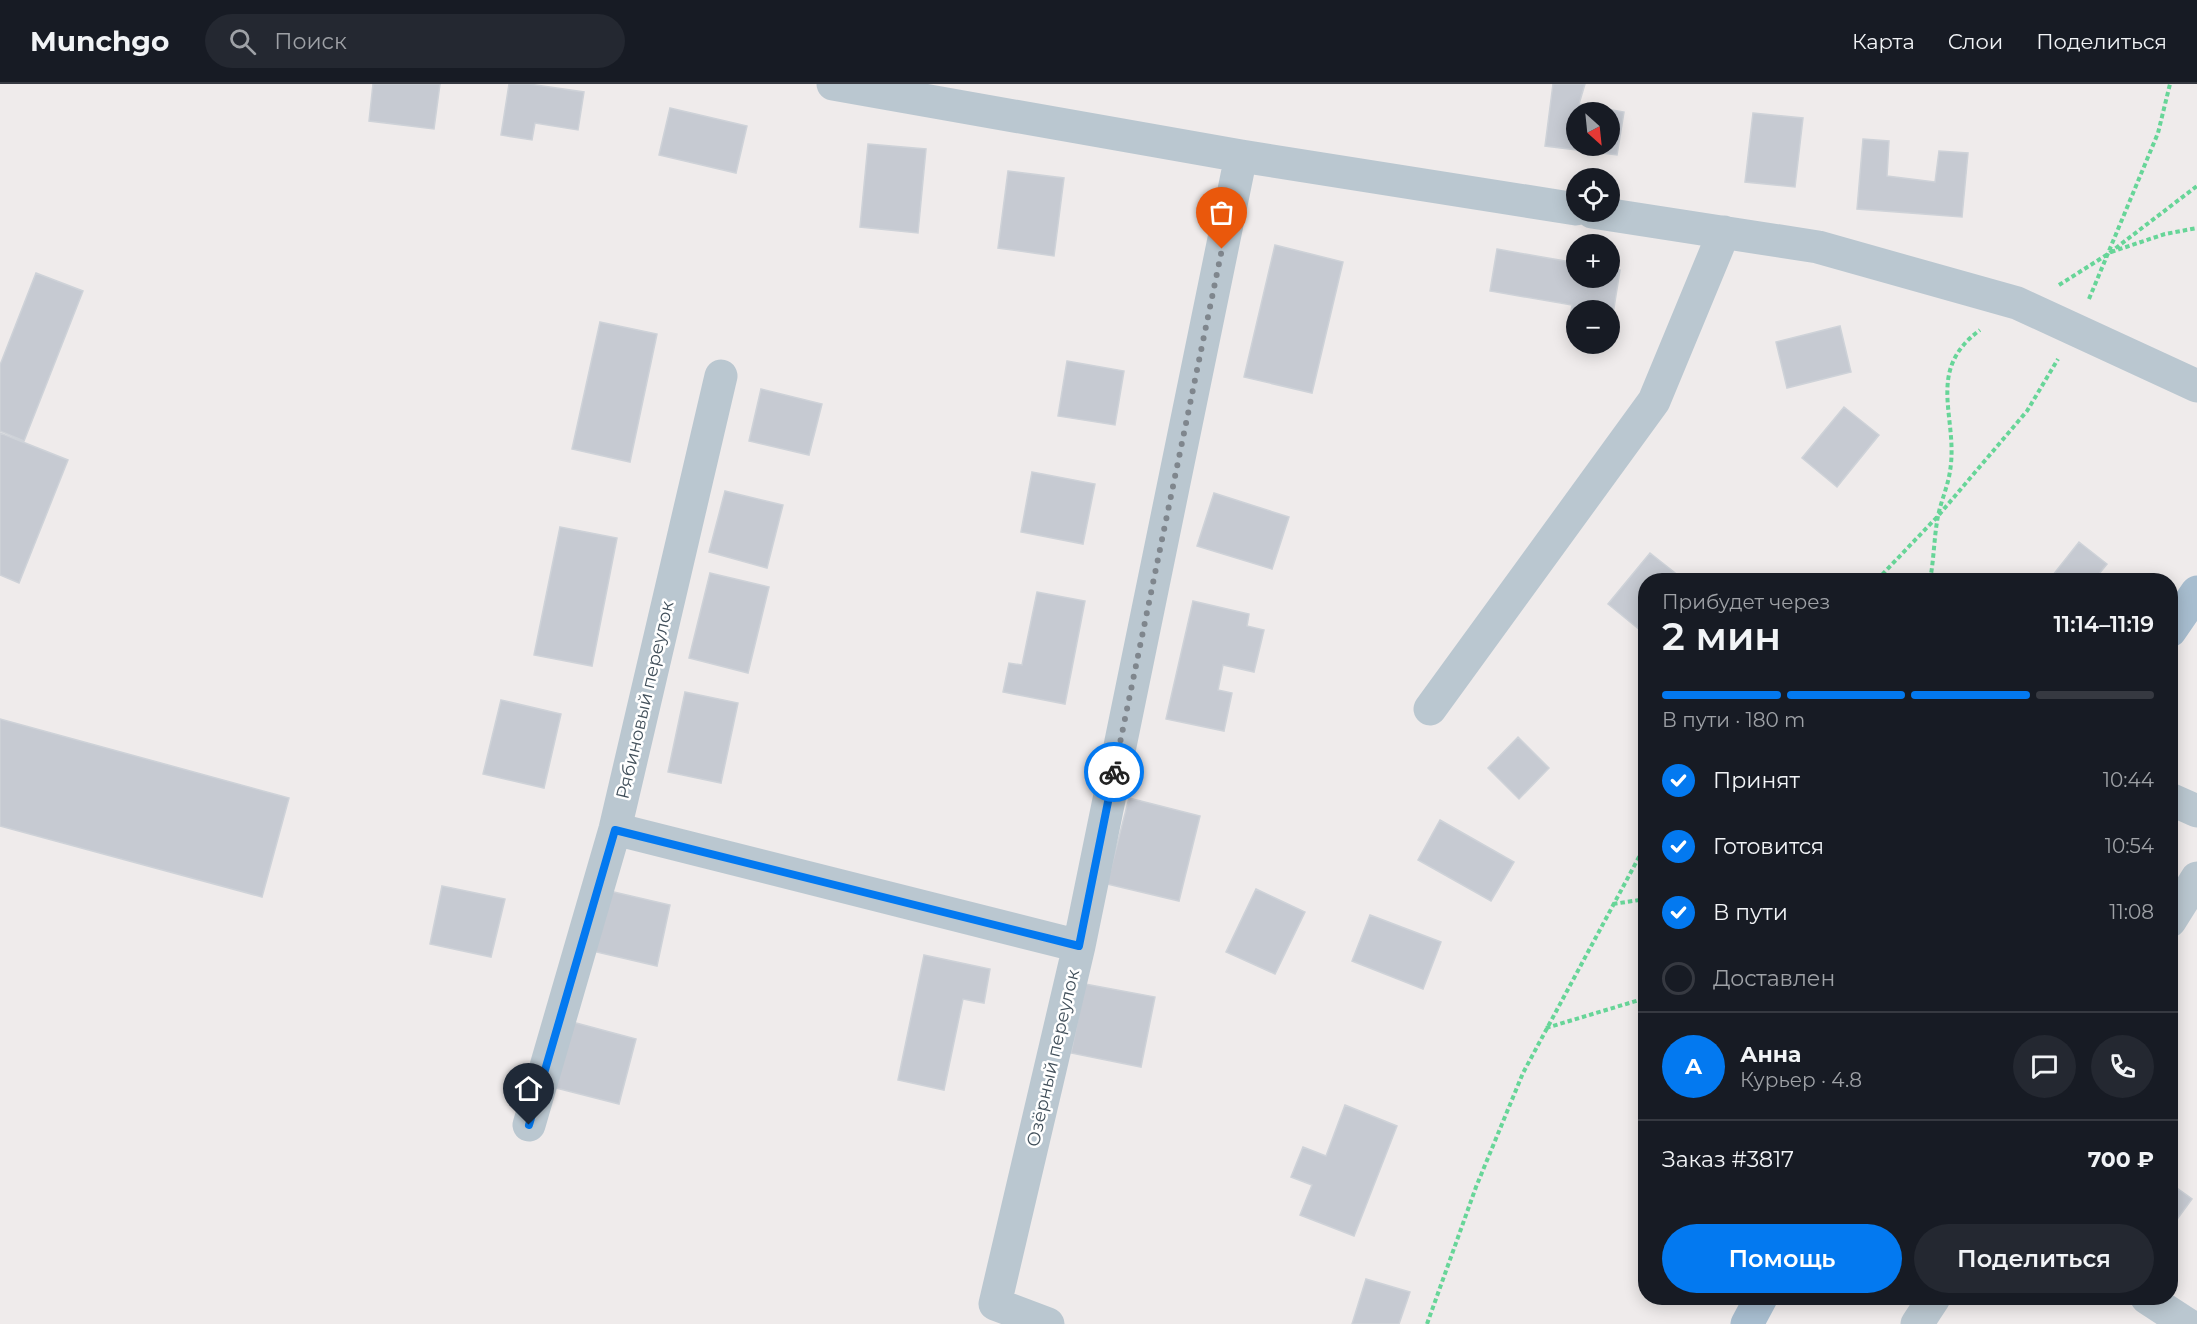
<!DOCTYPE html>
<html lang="ru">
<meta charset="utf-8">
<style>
body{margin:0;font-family:Montserrat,sans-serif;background:#242831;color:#f1f3f6;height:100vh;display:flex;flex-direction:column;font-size:22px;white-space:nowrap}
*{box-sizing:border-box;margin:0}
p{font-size:20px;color:#9ea1a6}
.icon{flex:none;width:33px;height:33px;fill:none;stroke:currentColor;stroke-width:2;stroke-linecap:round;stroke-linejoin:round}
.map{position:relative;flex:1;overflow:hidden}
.panel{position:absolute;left:1638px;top:489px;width:540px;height:732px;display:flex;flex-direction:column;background:#171b24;border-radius:24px;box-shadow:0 3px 15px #0003}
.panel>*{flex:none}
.needle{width:39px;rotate:153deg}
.tools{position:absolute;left:1566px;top:18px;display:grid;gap:12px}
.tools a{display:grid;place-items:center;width:54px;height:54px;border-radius:50%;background:#171b24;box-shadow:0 3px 15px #0003;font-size:30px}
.pin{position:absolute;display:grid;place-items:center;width:51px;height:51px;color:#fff;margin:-62px -26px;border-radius:50% 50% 50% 0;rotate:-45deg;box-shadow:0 0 6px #0007}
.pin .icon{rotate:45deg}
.courier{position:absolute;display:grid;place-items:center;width:60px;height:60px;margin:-30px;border:4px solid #0379f0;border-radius:50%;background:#fff;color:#222;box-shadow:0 2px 8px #0007}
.overview em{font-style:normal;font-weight:600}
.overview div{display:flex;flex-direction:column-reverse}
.overview{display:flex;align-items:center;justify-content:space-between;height:102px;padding:0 24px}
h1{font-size:39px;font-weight:600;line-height:45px}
.bar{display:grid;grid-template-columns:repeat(4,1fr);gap:9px 6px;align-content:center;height:72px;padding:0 24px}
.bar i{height:8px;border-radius:4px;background:#363941}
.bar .on{background:#0379f0}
.bar p{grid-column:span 4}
.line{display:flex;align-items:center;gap:15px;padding:0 24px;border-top:2px solid #363941}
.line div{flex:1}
.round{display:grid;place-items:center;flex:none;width:63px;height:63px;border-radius:32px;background:#242831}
ol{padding:0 24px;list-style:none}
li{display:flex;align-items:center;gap:18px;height:66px}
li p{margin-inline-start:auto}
li .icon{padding:6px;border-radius:50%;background:#0379f0;color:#fff;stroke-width:4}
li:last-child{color:#9ea1a6}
li i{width:33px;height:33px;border:3px solid #363941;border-radius:50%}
.button{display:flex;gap:12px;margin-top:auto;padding:12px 24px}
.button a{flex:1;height:69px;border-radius:36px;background:#0379f0;color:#fff;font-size:24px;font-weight:600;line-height:69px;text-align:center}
.button a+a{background:#242831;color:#f1f3f6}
header{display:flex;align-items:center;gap:36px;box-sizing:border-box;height:84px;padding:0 30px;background:#171b24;border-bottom:2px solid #363941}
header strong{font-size:28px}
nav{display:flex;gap:33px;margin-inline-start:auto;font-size:21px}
.search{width:420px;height:54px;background:#242831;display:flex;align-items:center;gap:15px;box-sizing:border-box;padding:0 21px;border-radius:33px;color:#9ea1a6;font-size:22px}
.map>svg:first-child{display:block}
.building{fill:#c6cad2;stroke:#ced2d8;stroke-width:1.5;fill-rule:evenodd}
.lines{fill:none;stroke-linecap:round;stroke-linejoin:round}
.path{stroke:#67d598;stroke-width:4;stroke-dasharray:4.5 3;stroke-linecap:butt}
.minor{stroke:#bac7d0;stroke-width:33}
.primary{stroke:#a7bdcf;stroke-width:33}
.done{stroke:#7f868d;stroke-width:6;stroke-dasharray:0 10.8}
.route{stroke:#0379f0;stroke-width:8}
.labels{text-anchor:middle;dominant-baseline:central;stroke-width:5;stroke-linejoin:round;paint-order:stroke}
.street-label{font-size:18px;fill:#42505b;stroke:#fff}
</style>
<header>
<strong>Munchgo</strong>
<div class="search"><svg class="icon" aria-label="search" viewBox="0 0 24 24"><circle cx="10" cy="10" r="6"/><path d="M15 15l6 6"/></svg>Поиск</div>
<nav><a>Карта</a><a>Слои</a><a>Поделиться</a></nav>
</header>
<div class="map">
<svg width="2197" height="1240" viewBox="0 0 2197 1240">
<rect width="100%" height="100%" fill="#efebeb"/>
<path class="building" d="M373 0H440L434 45 369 37Z
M509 0H529L584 8 578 46 535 39 532 56 501 51Z
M1553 0H1585L1579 20 1624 28 1617 71 1545 62ZM1576 28H1610V62H1576Z
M670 24 747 42 736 89 659 71Z
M1753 29 1803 34 1795 103 1745 98Z
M1863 55 1889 57 1887 92 1935 98 1939 67 1968 69 1962 133 1857 125Z
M868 60 926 65 918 149 860 143Z
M1008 87 1064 94 1054 172 998 164Z
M1275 161 1343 178 1312 309 1244 293Z
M1497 165 1576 179V194H1610V184L1620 186 1610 249V226H1576V248L1568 246 1572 221 1490 207Z
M36 189 83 207 24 357 0 347V281Z
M600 238 657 250 630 378 572 365Z
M1840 242 1851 288 1787 304 1776 258Z
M1067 277 1124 287 1115 341 1058 332Z
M761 305 822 320 809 371 749 357Z
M1844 323 1879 351 1837 403 1802 374Z
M0 349 68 376 19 499 0 491Z
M1032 388 1095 400 1083 460 1021 448Z
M725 407 783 421 767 484 709 468Z
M1214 409 1289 433 1272 485 1197 462Z
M560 443 617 454 592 582 534 571Z
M2079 458 2107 480 2094 496H2049Z
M1650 469 1684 496H1646V551L1608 520Z
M710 489 769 503 748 589 689 574Z
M1037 508 1085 517 1065 620 1003 608 1009 579 1022 581Z
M1193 517 1249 530 1247 542 1264 546 1254 588 1223 581 1218 606 1232 609 1224 647 1166 635Z
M685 608 738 619 721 699 668 688Z
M501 616 561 630 544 704 483 690Z
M0 635 289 714 262 813 0 742Z
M1518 653 1549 684 1519 715 1488 684Z
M1129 714 1200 732 1179 817 1107 800Z
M1440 736 1514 778 1491 817 1418 776Z
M442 802 505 815 491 873 430 860Z
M601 805 670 821 657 882 588 866Z
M1256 805 1305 828 1275 890 1226 868Z
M1370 831 1441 858 1423 905 1352 877Z
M924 871 990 885 984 919 963 915 944 1006 898 996Z
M1085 900 1155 913 1141 983 1071 969Z
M565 936 636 955 619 1020 548 1002Z
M1345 1021 1397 1042 1354 1152 1300 1131 1312 1101 1291 1093 1303 1063 1326 1072Z
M2170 1099 2192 1115 2170 1145Z
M1366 1195 1410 1208 1399 1240H1352Z"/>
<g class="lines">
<path class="path" d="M2111 168 2165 150 2197 144
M2059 201 2108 170 2197 102
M2089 215 2158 49 2170 0
M1877 496 1938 432 2027 327 2058 275
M1930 496C1934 475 1934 453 1938 432 1941 417 1948 402 1950 387 1959 334 1924 287 1980 246
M1613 820 1646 815
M1546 944 1646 914
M1427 1240 1476 1103 1523 989 1646 760"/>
<path class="minor" d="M833 0 1241 72 1576 125
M1592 128 1818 163 2017 219 2197 302
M1430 625 1654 317 1724 148
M2170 715 2197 727
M615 745 1079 862
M2170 837 2197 794
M529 1041 615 745 721 292
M2147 1214 2187 1240
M1048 1240 995 1220 1079 862 1241 72
M1917 1240 1934 1214"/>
<path class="primary" d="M2170 547 2197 508
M1747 1240 1761 1214"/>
</g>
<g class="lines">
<path class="done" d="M1114 688 1222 165"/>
<path class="route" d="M529 1041 615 746 1079 862 1114 688"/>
</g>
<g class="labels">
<g class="street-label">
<text transform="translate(645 616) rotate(-77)">Рябиновый переулок</text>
<text transform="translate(1053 974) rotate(-77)">Озёрный переулок</text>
</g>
</g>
</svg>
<div class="tools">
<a><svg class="needle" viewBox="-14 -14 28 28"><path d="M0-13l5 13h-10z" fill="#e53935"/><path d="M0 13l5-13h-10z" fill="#9ea1a6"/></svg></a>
<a><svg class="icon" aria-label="locate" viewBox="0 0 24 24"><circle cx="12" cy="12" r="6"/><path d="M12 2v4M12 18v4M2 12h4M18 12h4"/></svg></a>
<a>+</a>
<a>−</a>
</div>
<div class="pin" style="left:1222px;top:165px;background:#ea580c"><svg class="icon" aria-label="bag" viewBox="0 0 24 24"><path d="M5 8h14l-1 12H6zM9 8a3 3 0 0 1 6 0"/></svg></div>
<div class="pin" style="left:529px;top:1041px;background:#1f2937"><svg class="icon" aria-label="home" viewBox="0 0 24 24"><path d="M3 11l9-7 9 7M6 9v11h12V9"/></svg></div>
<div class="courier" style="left:1114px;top:688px"><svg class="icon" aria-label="bike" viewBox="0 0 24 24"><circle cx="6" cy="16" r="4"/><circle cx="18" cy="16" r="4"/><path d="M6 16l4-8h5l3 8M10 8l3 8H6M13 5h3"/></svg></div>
<section class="panel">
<div class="overview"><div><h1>2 мин</h1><p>Прибудет через</p></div><em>11:14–11:19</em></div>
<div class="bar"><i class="on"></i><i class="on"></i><i class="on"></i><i></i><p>В пути · 180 m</p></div>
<ol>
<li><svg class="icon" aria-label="check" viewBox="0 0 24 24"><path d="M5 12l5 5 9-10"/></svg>Принят<p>10:44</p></li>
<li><svg class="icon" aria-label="check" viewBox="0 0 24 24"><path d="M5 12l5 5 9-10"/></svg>Готовится<p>10:54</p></li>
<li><svg class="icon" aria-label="check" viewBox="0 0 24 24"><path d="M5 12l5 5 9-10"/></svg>В пути<p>11:08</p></li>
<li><i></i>Доставлен</li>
</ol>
<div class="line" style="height:108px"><b class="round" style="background:#0379f0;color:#fff">А</b><div><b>Анна</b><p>Курьер · 4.8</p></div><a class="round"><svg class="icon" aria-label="chat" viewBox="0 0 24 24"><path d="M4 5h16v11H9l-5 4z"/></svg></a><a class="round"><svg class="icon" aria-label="phone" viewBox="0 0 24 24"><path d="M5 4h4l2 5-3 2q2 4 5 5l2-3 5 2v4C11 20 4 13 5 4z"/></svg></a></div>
<div class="line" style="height:78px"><div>Заказ #3817</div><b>700 ₽</b></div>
<div class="button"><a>Помощь</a><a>Поделиться</a></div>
</section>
</div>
